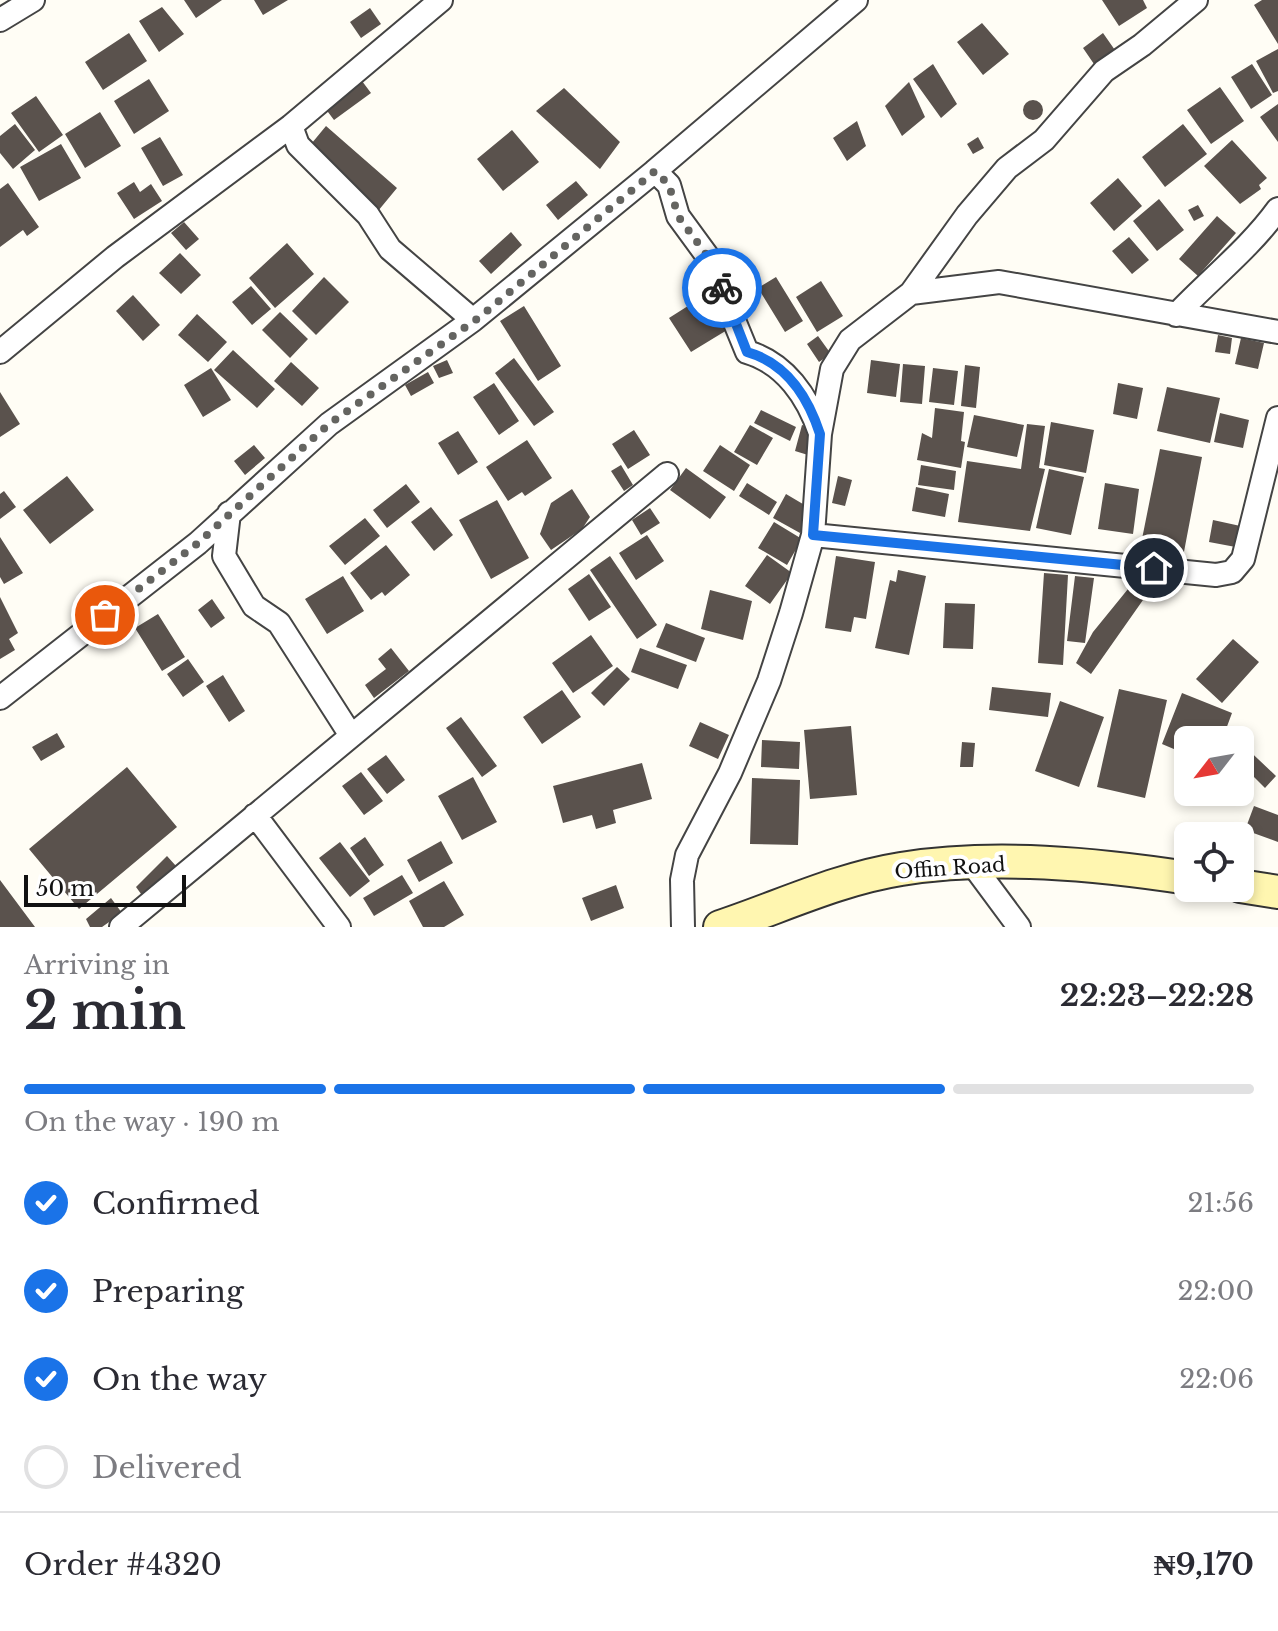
<!DOCTYPE html>
<meta charset="utf-8">
<style>
body{margin:0;font-family:"Libre Baskerville",serif;background:#f2f2f3;color:#2b2b33;height:100vh;display:flex;flex-direction:column;font-size:30px;white-space:nowrap}
*{box-sizing:border-box;margin:0}
p{font-size:26px;color:#7c7c81}
.icon{flex:none;width:44px;height:44px;fill:none;stroke:currentColor;stroke-width:2;stroke-linecap:round;stroke-linejoin:round}
.map{position:relative;height:927px;overflow:hidden}
.details{display:flex;flex-direction:column;background:#fff;flex:1}
.details>*{flex:none}
.needle{width:52px;rotate:239deg}
.controls{position:absolute;left:1174px;top:726px;display:grid;gap:16px}
.controls a{display:grid;place-items:center;width:80px;height:80px;border-radius:12px;background:#fff;box-shadow:0 4px 12px #0003;font-size:40px}
.scale{position:absolute;left:24px;bottom:20px;width:162px;box-sizing:border-box;padding-left:8px;border:4px solid #111;border-top:0;font-size:22px;line-height:28px;white-space:nowrap;color:#111;-webkit-text-stroke:6px #fff;paint-order:stroke}
.pin{position:absolute;display:grid;place-items:center;width:68px;height:68px;color:#fff;margin:-34px;border:4px solid #fff;border-radius:50%;box-shadow:0 2px 8px #0007}
.courier{position:absolute;display:grid;place-items:center;width:80px;height:80px;margin:-40px;border:6px solid #1a73e8;border-radius:50%;background:#fff;color:#222;box-shadow:0 2px 10px #0007}
.head em{font-style:normal;font-weight:800}
.head div{display:flex;flex-direction:column-reverse}
.head{display:flex;align-items:center;justify-content:space-between;height:136px;padding:0 24px}
h1{font-size:52px;font-weight:800;line-height:60px}
.bar{display:grid;grid-template-columns:repeat(4,1fr);gap:12px 8px;align-content:center;height:96px;padding:0 24px}
.bar i{height:10px;border-radius:6px;background:#e1e1e2}
.bar .current{background:#1a73e8}
.bar p{grid-column:span 4}
.line{display:flex;align-items:center;gap:20px;padding:0 24px;border-top:2px solid #e1e1e2}
.line div{flex:1}
ol{padding:0 24px;list-style:none}
li{display:flex;align-items:center;gap:24px;height:88px}
li p{margin-inline-start:auto}
li .icon{padding:8px;border-radius:50%;background:#1a73e8;color:#fff;stroke-width:4}
li:last-child{color:#7c7c81}
li i{width:44px;height:44px;border:4px solid #e1e1e2;border-radius:50%}
.map>svg:first-child{display:block}
.building{fill:#5a524d}
.lines{fill:none;stroke-linecap:round;stroke-linejoin:round}
.street-casing{stroke:#444;stroke-width:26}
.secondary-casing{stroke:#333;stroke-width:36}
.street{stroke:#fff;stroke-width:22}
.secondary{stroke:#fff6b0;stroke-width:32}
.done{stroke:#646461;stroke-width:8;stroke-dasharray:0 14.4}
.route{stroke:#1a73e8;stroke-width:10}
.labels{text-anchor:middle;dominant-baseline:central;stroke-width:8;stroke-linejoin:round;paint-order:stroke}
.street-label{font-size:20px;fill:#111;stroke:#fff}
</style>
<div class="map">
<svg width="1278" height="927" viewBox="0 0 1278 927">
<rect width="100%" height="100%" fill="#fffdf5"/>
<path class="building" d="M184 0H222L196 18Z
M254 0H288L263 15Z
M1102 0H1143L1147 8 1119 26Z
M1262 0H1278V44L1254 5Z
M162 7 184 34 159 52 139 21Z
M370 8 381 24 361 38 350 22Z
M982 23 1009 54 983 75 957 42Z
M129 33 147 61 103 90 85 62Z
M1103 33 1117 53 1096 67 1083 48Z
M1278 49V91L1273 93 1256 61Z
M933 64 957 104 941 118 913 79Z
M1252 64 1272 95 1251 109 1231 77Z
M149 79 169 111 134 134 114 101Z
M362 81 371 93 334 120 325 108Z
M909 82 925 117 902 136 885 106Z
M1220 87 1244 121 1211 144 1187 110Z
M564 88 620 142 600 169 536 111Z
M36 96 63 135 39 152 11 113Z
M1023 110a10 10 0 1 1 20 0a10 10 0 1 1-20 0Z
M1278 104V142L1260 117Z
M100 112 121 146 85 168 65 134Z
M857 121 866 146 847 161 833 138Z
M15 124 35 150 13 169 0 153V136Z
M1183 124 1207 154 1165 187 1142 157Z
M326 126 397 188 378 211 307 149Z
M512 130 539 162 503 191 477 159Z
M160 137 183 175 163 186 141 148Z
M978 137 984 148 973 154 967 144Z
M1232 140 1267 178 1259 185 1261 189 1240 204 1204 166Z
M61 144 81 178 39 201 20 167Z
M1118 178 1142 206 1114 231 1090 203Z
M576 181 588 195 558 220 546 205Z
M134 182 140 192 151 184 162 201 134 219 117 193Z
M8 183 39 227 27 236 23 230 0 247V189Z
M1159 199 1184 230 1157 251 1133 221Z
M1198 205 1204 216 1194 221 1188 210Z
M1217 216 1236 233 1198 276 1179 259Z
M184 222 199 239 186 250 171 233Z
M511 232 522 245 491 274 479 261Z
M1129 237 1149 260 1132 274 1112 251Z
M287 243 314 274 275 308 249 278Z
M180 253 201 275 181 294 159 273Z
M324 277 349 302 316 335 292 311Z
M776 277 803 321 785 332 758 288Z
M821 281 843 316 817 332 796 297Z
M251 286 271 309 252 325 232 302Z
M710 292 732 327 691 352 669 318Z
M133 295 160 325 143 341 116 311Z
M524 306 561 366 538 381 500 321Z
M280 312 308 339 290 358 262 330Z
M197 314 227 342 208 362 178 335Z
M1218 335 1232 338 1230 354 1215 352Z
M818 336 831 354 819 362 807 344Z
M1241 338 1264 343 1258 369 1235 364Z
M233 350 275 389 257 408 214 370Z
M514 358 554 412 534 426 495 373Z
M447 360 453 373 439 378 433 366Z
M871 360 900 364 896 397 867 393Z
M291 362 319 388 302 406 274 381Z
M903 364 925 366 922 404 900 402Z
M965 365 980 367 976 408 961 406Z
M211 368 231 400 203 417 184 385Z
M933 368 958 371 954 405 929 402Z
M428 372 434 383 411 396 405 385Z
M494 383 519 421 499 435 473 397Z
M1118 383 1143 388 1137 419 1113 414Z
M1167 387 1220 398 1210 443 1157 431Z
M0 392 20 424 0 437Z
M935 408 964 412 961 441 965 442 961 468 917 460 922 433 932 438Z
M761 410 796 427 790 441 754 423Z
M1220 413 1249 420 1243 448 1214 442Z
M974 415 1024 425 1017 457 967 447Z
M1051 422 1094 430 1086 473 1044 465Z
M1027 424 1045 426 1039 468 1045 469 1030 531 958 522 967 461 1021 469Z
M750 425 773 438 757 465 734 452Z
M802 425 816 429 808 455 795 451Z
M634 430 650 455 628 469 612 444Z
M458 431 478 462 458 475 438 443Z
M527 440 552 478 525 496 522 492 508 501 486 467Z
M254 445 265 458 245 475 234 461Z
M720 445 750 465 734 491 703 471Z
M1160 449 1202 457 1183 557 1140 549Z
M621 465 633 485 624 491 611 471Z
M921 465 956 471 954 490 918 485Z
M686 468 726 497 710 519 670 490Z
M1049 469 1084 477 1071 535 1036 528Z
M67 476 94 510 50 544 23 510Z
M838 476 852 480 845 506 832 503Z
M747 483 777 502 769 515 739 496Z
M1105 483 1139 489 1133 534 1098 529Z
M406 484 420 502 387 528 373 510Z
M916 487 949 494 945 517 912 511Z
M572 489 590 517 582 529 551 550 540 534 551 503Z
M4 491 16 507 0 519V494Z
M786 494 813 510 800 533 773 518Z
M497 500 529 558 491 579 459 520Z
M431 507 453 535 434 551 411 522Z
M650 508 660 523 641 535 632 520Z
M365 518 380 536 345 565 329 546Z
M1213 520 1245 527 1241 548 1209 542Z
M774 522 802 539 787 565 758 548Z
M647 535 664 561 636 580 619 553Z
M0 537 23 573 4 584 0 577Z
M386 545 410 575 385 596 382 592 371 600 350 573Z
M767 555 792 573 770 604 745 586Z
M610 556 657 625 637 639 590 570Z
M836 556 875 562 866 619 854 617 851 632 825 628Z
M898 570 926 576 909 655 875 648 890 580 896 582Z
M1044 573 1068 575 1063 665 1038 663Z
M589 574 611 607 589 621 568 589Z
M343 576 364 611 327 634 305 599Z
M1075 576 1094 578 1085 643 1067 641Z
M1128 589 1143 600 1091 674 1076 663 1093 632Z
M710 590 752 601 743 640 701 629Z
M0 597 18 633 9 639 15 650 0 659Z
M212 599 225 618 211 628 198 610Z
M945 603 975 604 973 649 943 648Z
M158 614 185 657 162 671 135 628Z
M666 623 705 638 696 662 656 647Z
M591 635 613 666 573 693 552 663Z
M1233 639 1259 662 1222 703 1196 679Z
M391 648 409 671 374 698 365 685 386 669 378 659Z
M640 648 687 665 678 689 631 672Z
M188 659 204 682 183 697 167 674Z
M617 667 630 679 604 706 591 693Z
M223 675 245 711 229 722 206 686Z
M992 687 1051 693 1048 717 989 710Z
M1119 689 1167 700 1145 798 1097 787Z
M562 690 581 717 542 744 523 717Z
M1182 693 1232 713 1222 740H1188V755L1162 744Z
M1060 701 1104 717 1079 787 1035 771Z
M461 717 497 766 482 777 446 728Z
M700 722 729 735 718 759 689 746Z
M851 726 857 795 810 799 804 730Z
M57 733 65 747 41 761 32 747Z
M762 740 800 742 799 769 761 767Z
M962 742 975 743 973 767H960Z
M1240 742 1276 776 1265 788 1240 763Z
M386 755 405 780 387 794 367 769Z
M642 763 652 799 613 810 616 823 596 829 592 815 563 823 553 786Z
M127 767 177 827 79 909 29 849Z
M361 772 383 801 364 815 342 786Z
M473 777 497 822 462 840 438 796Z
M752 778 800 780 798 845 750 844Z
M1254 806 1278 815V842L1245 830Z
M365 837 384 865 369 876 350 848Z
M441 841 453 863 419 882 407 860Z
M340 842 370 881 350 897 319 858Z
M167 856 176 866 144 898 136 887Z
M402 875 413 893 374 916 363 898Z
M0 880 35 927H0Z
M444 881 464 915 444 927H423L409 901Z
M616 885 624 908 591 921 582 898Z
M111 898 122 913 102 927H90L86 919Z"/>
<g class="lines">
<defs>
<path id="street" d="M0 20 33 0
M291 126 298 145 368 215 390 249 473 320 655 171
M911 293 967 215 1007 168 1044 140 1104 71 1142 45 1196 0
M1176 315C1210 279 1249 249 1278 209
M0 352 115 257 291 126 441 0
M820 433C808 397 785 363 747 352L708 257 678 216 669 185 655 171 856 0
M229 513 224 556 254 606 279 623 350 734
M813 535 1216 575 1232 572 1243 559 1278 418
M0 698 198 543 329 424 473 320
M255 815 339 927
M973 865 1019 927
M121 927 667 474
M683 927 682 880 687 855 730 773 769 681 791 613 813 535 820 434 832 369 850 340 911 293 999 282 1278 332"/>
<path id="secondary" d="M1240 886 1278 892
M720 927C780 907 838 879 901 869 994 854 1096 864 1188 878"/>
</defs>
<use href="#street" class="street-casing"/>
<use href="#secondary" class="secondary-casing"/>
<use href="#street" class="street"/>
<use href="#secondary" class="secondary"/>
</g>
<g class="lines">
<path class="done" d="M105 615 198 543 329 424 481 316 655 171 669 185 678 216 708 257 712 273 722 288"/>
<path class="route" d="M722 288 747 352C786 363 808 397 820 434L813 535 1154 568"/>
</g>
<g class="labels">
<g class="street-label">
<text transform="translate(950 868) rotate(-4)">Offin Road</text>
</g>
</g>
</svg>
<div class="controls">
<a><svg class="needle" viewBox="-14 -14 28 28"><path d="M0-13l5 13h-10z" fill="#e53935"/><path d="M0 13l5-13h-10z" fill="#7c7c81"/></svg></a>
<a><svg class="icon" aria-label="locate" viewBox="0 0 24 24"><circle cx="12" cy="12" r="6"/><path d="M12 2v4M12 18v4M2 12h4M18 12h4"/></svg></a>
</div>
<div class="scale">50 m</div>
<div class="pin" style="left:105px;top:615px;background:#ea580c"><svg class="icon" aria-label="bag" viewBox="0 0 24 24"><path d="M5 8h14l-1 12H6zM9 8a3 3 0 0 1 6 0"/></svg></div>
<div class="pin" style="left:1154px;top:568px;background:#1f2937"><svg class="icon" aria-label="home" viewBox="0 0 24 24"><path d="M3 11l9-7 9 7M6 9v11h12V9"/></svg></div>
<div class="courier" style="left:722px;top:288px"><svg class="icon" aria-label="bike" viewBox="0 0 24 24"><circle cx="6" cy="16" r="4"/><circle cx="18" cy="16" r="4"/><path d="M6 16l4-8h5l3 8M10 8l3 8H6M13 5h3"/></svg></div>
</div>
<section class="details">
<div class="head"><div><h1>2 min</h1><p>Arriving in</p></div><em>22:23–22:28</em></div>
<div class="bar"><i class="current"></i><i class="current"></i><i class="current"></i><i></i><p>On the way · 190 m</p></div>
<ol>
<li><svg class="icon" aria-label="check" viewBox="0 0 24 24"><path d="M5 12l5 5 9-10"/></svg>Confirmed<p>21:56</p></li>
<li><svg class="icon" aria-label="check" viewBox="0 0 24 24"><path d="M5 12l5 5 9-10"/></svg>Preparing<p>22:00</p></li>
<li><svg class="icon" aria-label="check" viewBox="0 0 24 24"><path d="M5 12l5 5 9-10"/></svg>On the way<p>22:06</p></li>
<li><i></i>Delivered</li>
</ol>
<div class="line" style="height:104px"><div>Order #4320</div><b>₦9,170</b></div>
</section>
